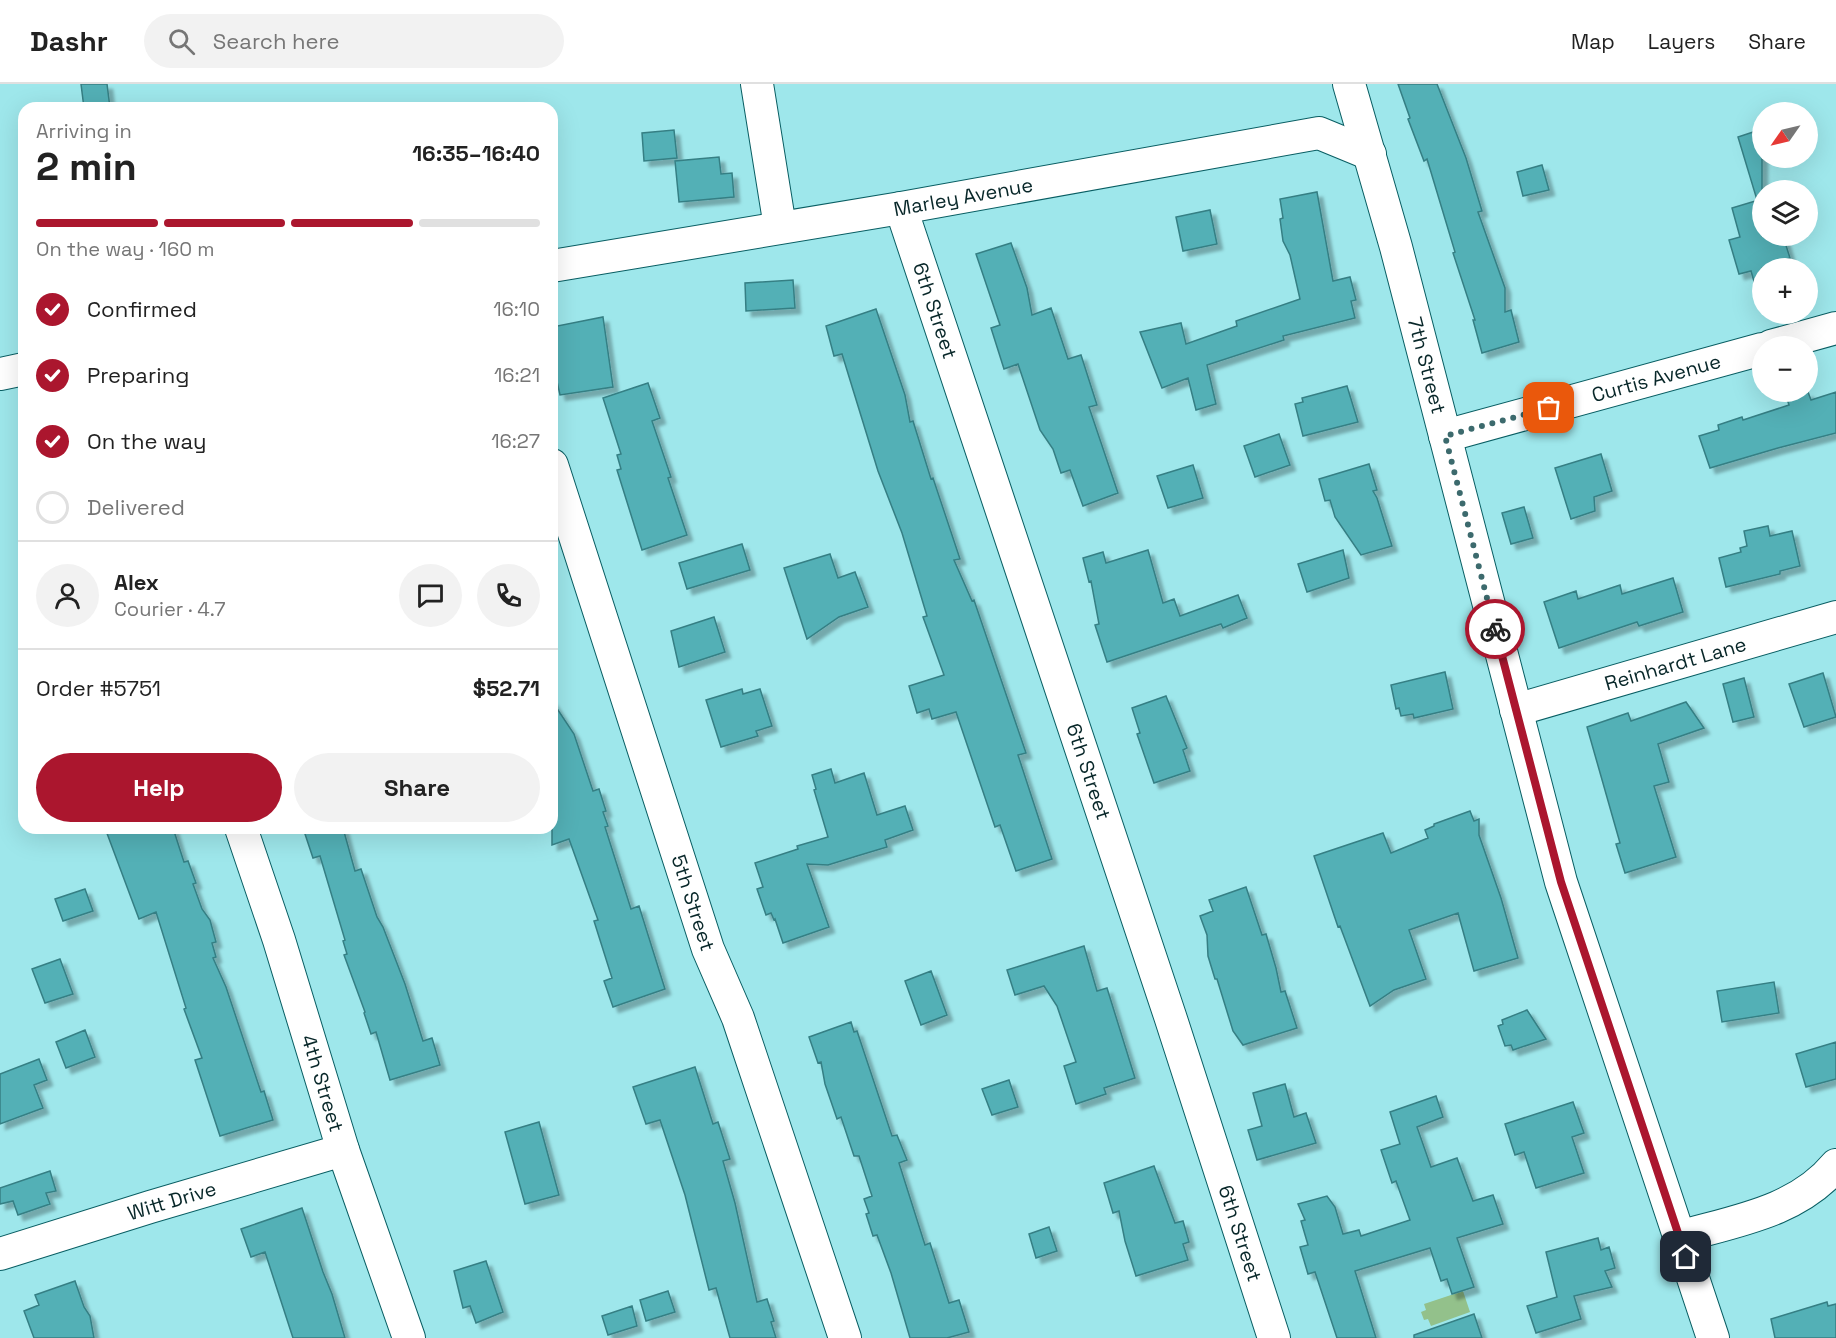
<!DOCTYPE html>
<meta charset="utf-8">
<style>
body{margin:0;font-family:"Space Grotesk",sans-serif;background:#f2f2f2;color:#222;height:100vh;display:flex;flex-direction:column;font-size:22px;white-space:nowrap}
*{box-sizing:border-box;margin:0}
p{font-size:20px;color:#767676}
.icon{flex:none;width:33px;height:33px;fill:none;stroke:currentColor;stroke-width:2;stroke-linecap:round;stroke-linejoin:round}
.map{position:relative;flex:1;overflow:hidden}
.panel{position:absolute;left:18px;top:18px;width:540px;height:732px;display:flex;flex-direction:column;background:#fff;border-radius:18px;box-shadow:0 6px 24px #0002}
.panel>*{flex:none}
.needle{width:39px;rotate:236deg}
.tools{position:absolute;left:1752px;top:18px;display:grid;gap:12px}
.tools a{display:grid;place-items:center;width:66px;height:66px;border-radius:50%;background:#fff;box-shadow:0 6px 24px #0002;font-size:30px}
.pin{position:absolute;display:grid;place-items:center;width:51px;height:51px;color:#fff;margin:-26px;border-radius:12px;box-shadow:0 3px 9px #0006}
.courier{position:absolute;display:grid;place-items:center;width:60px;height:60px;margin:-30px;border:4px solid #ab162e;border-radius:50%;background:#fff;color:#222;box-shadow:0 2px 8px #0007}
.headline em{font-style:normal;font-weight:700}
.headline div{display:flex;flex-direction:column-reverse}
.headline{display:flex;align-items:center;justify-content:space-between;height:102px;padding:0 18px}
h1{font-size:39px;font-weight:700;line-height:45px}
.bar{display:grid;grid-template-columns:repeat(4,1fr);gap:9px 6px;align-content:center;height:72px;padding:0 18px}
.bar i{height:8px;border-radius:4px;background:#e0e0e0}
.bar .on{background:#ab162e}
.bar p{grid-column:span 4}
.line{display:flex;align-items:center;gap:15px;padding:0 18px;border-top:2px solid #e0e0e0}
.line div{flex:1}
.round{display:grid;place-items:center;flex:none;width:63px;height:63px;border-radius:32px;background:#f2f2f2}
ol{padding:0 18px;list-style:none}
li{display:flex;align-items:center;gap:18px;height:66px}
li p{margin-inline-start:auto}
li .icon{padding:6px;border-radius:50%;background:#ab162e;color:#fff;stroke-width:4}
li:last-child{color:#767676}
li i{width:33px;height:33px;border:3px solid #e0e0e0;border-radius:50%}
.cta{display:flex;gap:12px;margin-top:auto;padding:12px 18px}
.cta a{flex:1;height:69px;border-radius:36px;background:#ab162e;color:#fff;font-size:24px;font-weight:700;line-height:69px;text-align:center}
.cta a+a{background:#f2f2f2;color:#222}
header{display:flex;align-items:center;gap:36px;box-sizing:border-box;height:84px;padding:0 30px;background:#fff;border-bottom:2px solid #e0e0e0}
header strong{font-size:28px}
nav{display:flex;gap:33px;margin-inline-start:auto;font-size:21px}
.search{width:420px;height:54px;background:#f2f2f2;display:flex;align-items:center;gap:15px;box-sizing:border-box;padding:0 21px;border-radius:33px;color:#767676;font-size:22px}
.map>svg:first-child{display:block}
.water{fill:#93c18b}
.building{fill:#52b0b6;stroke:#367f84;stroke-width:1.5;filter:url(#shadow)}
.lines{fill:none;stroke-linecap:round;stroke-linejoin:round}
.minor-casing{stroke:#095e63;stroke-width:34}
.minor{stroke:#fff;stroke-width:32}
.done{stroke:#3c6a6d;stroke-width:6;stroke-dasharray:0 10.8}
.route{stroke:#ab162e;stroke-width:8}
.labels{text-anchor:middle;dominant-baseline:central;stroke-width:4.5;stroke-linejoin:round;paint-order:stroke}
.street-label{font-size:20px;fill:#082729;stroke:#abf4f8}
</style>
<header>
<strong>Dashr</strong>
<div class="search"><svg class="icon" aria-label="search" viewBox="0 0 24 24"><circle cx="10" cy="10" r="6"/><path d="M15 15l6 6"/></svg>Search here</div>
<nav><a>Map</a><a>Layers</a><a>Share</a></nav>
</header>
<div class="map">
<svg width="1836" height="1254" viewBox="0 0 1836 1254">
<defs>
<filter id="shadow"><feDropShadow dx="5.5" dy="5.5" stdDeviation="1.5" flood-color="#0004"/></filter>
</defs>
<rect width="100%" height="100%" fill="#9ee7eb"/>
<path class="water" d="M1463 1207 1470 1228 1431 1242 1428 1235 1424 1236 1421 1228 1426 1226 1424 1220Z"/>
<path class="building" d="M81 0H107L110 24H84Z
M1398 0H1437L1466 74 1482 127 1478 128 1505 204V228L1511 226 1519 258 1482 269 1473 236H1475L1453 169 1455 168 1427 75 1424 77 1408 35 1410 34Z
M1762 45V152H1783L1790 174 1778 178 1780 184H1762V207L1757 208 1751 187 1739 190 1729 156 1740 153 1732 124 1762 115 1757 116 1738 53Z
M674 46 677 74 644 77 642 49Z
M719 73 721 90 732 89 734 113 679 118 675 77Z
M1542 81 1549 106 1523 112 1517 88Z
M1317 108 1333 197 1350 193 1356 216 1351 217 1355 234 1283 252 1284 256 1207 281 1216 320 1196 326 1188 294 1162 304 1140 248 1181 239 1186 260 1237 242 1236 237 1300 215 1290 171 1283 157 1280 135 1283 134 1280 115Z
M1210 126 1217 160 1183 167 1176 133Z
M1011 159 1027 204 1032 231 1051 224 1068 275 1081 271 1097 321 1089 323 1118 409 1083 422 1070 386 1061 389 1053 365 1040 346 1018 280 1004 285 991 244 1000 241 976 170Z
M793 196 795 224 746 227 745 199Z
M876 225 905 311 910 338 913 337 931 395 933 394 960 475 954 476 972 517 974 516 1026 669 1018 671 1052 775 1016 787 1000 741 995 743 956 628 932 635 929 625 917 629 909 602 944 591 923 533 927 532 902 449 878 387 842 270 834 272 826 242Z
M603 233 613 303 560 311 552 275V243Z
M648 299 660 334 652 337 671 393 668 394 687 451 642 466 617 386 621 385 617 371 621 370 603 314Z
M1347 302 1358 338 1303 352 1295 320 1303 318 1302 314Z
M1808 308 1811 316 1836 308V349L1778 364 1710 384 1699 352 1719 346 1718 341 1742 333 1743 336 1789 321 1787 315Z
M1279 350 1290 381 1255 393 1244 362Z
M1601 370 1612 407 1594 413 1595 427 1571 435 1555 384Z
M1369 380 1377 406 1373 407 1377 414 1392 462 1361 471 1335 433 1330 416 1325 417 1319 395Z
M1193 381 1203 414 1168 424 1157 392Z
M1524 423 1533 454 1511 460 1502 429Z
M1768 442 1770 452 1792 447 1800 482 1780 487V490L1726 503 1719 474 1741 468 1740 464 1747 462 1744 447Z
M742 460 750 486 687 505 679 479Z
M1148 466 1163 519 1174 515 1180 532 1238 511 1247 534 1223 544 1221 540 1107 578 1095 541 1099 540 1091 497 1089 498 1083 474 1103 468 1106 479Z
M1343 466 1349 494 1307 508 1298 480Z
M830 470 838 494 855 488 868 523 839 533 807 555 784 484Z
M1673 494 1683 528 1639 542 1637 538 1559 564 1544 518 1576 507 1578 515 1620 501 1622 510Z
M714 533 725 568 679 583 671 547Z
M1445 588 1453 625 1414 634 1413 630 1401 632 1399 624 1396 625 1391 601Z
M1823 589 1836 633 1804 643 1789 600Z
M1744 594 1754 633 1733 638 1723 600Z
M742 605 743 610 760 605 772 642 756 647 758 652 721 663 706 616Z
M1166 612 1187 664 1183 666 1190 687 1154 699 1137 650 1140 649 1132 624Z
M552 617 574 650 593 707 599 705 606 727 603 728 608 742 605 743 631 825 639 822 665 905 613 923 604 897 612 894 594 837 598 836 569 755 552 761Z
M1686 618 1704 644 1658 660 1669 698 1654 702 1676 773 1625 789 1616 760 1620 759 1587 643 1628 629 1631 637Z
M831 685 835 699 864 689 877 731 905 722 913 746 885 756 887 763 857 772 828 781 807 780 829 843 783 859 775 835 774 836 771 829 766 831 757 805 763 803 755 779 798 765 797 762 828 753 814 706 816 705 812 691Z
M1470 727 1474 737 1479 735V751L1501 814 1518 874 1474 887 1458 829 1409 846 1426 895 1394 906 1370 922 1340 842 1338 843 1314 772 1383 749 1391 769 1428 754 1425 746 1434 742V740Z
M105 744H173L184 778 188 777 196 799 193 800 202 825 210 836 216 858 212 859 216 873 213 874 226 903 261 1008 264 1007 273 1036 220 1052 195 976 202 974 184 925 186 924 156 828 139 835Z
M303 744H343L355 787 361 785 377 833 383 843 405 900 423 957 432 954 440 981 390 996 376 948 371 950 364 929 365 928 344 871 347 870 343 857 345 856 320 772 313 774Z
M1246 803 1262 851 1266 850 1276 884 1281 908 1285 907 1297 944 1243 961 1233 947 1217 895H1215L1208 872 1207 851 1200 832 1213 827 1209 816Z
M85 805 93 827 63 837 55 815Z
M1084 862 1097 907 1107 904 1135 994 1104 1004 1106 1010 1076 1020 1064 982 1076 978 1057 922 1044 902 1015 911 1007 886Z
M60 875 73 910 45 919 32 885Z
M931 887 947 931 921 941 905 897Z
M1774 898 1779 929 1722 938 1717 907Z
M1527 926 1546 955 1513 966 1511 961 1505 962 1498 942 1503 940 1502 936Z
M851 938 854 948 857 947 892 1052 897 1051 907 1076 899 1079 925 1161 930 1159 949 1219 959 1216 969 1248 947 1254H910L891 1189 877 1151 873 1152 866 1130 869 1129 864 1115 872 1112 859 1072H854L841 1033 837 1035 825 1000 821 978 818 979 809 953Z
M85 946 95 973 66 984 56 958Z
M1836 958V995L1806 1003 1796 970Z
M39 975 47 996 34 1001 43 1024 0 1040V990Z
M695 983 713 1040 718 1038 730 1075 723 1077 735 1119 757 1218 767 1215 774 1237 771 1238 776 1254H730L716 1204 709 1206 685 1111 660 1036 646 1040 633 1003Z
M1009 996 1018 1023 992 1031 982 1005Z
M1285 1000 1294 1033 1306 1029 1316 1059 1257 1076 1248 1046 1262 1042 1253 1009Z
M1436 1012 1443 1033 1417 1043 1431 1083 1457 1074 1473 1117 1493 1111 1503 1140 1457 1154 1474 1203 1452 1210 1447 1195 1441 1197 1430 1164 1355 1187 1376 1254H1337L1315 1188 1308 1190 1300 1163 1308 1161 1301 1137 1305 1136 1298 1120 1327 1112 1335 1123 1343 1150 1359 1146 1361 1152 1410 1136 1396 1097 1392 1099 1381 1066 1400 1060 1390 1028Z
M1573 1018 1584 1049 1572 1053 1584 1089 1536 1104 1524 1068 1515 1071 1505 1040Z
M539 1038 559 1111 525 1120 505 1048Z
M1154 1082 1175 1139 1183 1137 1189 1158 1183 1160 1188 1176 1136 1192 1125 1157 1119 1127 1113 1129 1104 1099Z
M50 1087 56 1107 46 1109 50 1120 18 1131 13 1117 0 1120V1104Z
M302 1124 323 1188 332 1210 345 1254H293L265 1168 251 1173 241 1145Z
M1049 1143 1057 1167 1036 1174 1029 1150Z
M1598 1154 1601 1166 1609 1163 1615 1184 1605 1187 1612 1203 1574 1212 1581 1235 1536 1249 1527 1222 1557 1213 1546 1168Z
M486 1177 503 1228 476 1239 470 1222 463 1224 454 1187Z
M75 1197 84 1223 90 1232 94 1254H34L24 1227 39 1221 35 1211Z
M668 1207 675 1228 646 1237 640 1216Z
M1827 1218 1828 1222 1836 1220V1254H1775L1771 1235Z
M632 1222 637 1242 608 1251 602 1232Z
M1474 1230 1482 1254H1414V1251Z"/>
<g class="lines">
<defs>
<g id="minor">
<path d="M757 0 780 143"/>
<path id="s1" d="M1349 0 1396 163 1561 798 1713 1254"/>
<path id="s2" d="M901 124 1170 932 1274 1254"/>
<path id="s3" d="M552 182 901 124 1319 49 1370 70"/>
<path d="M1771 262 1836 244"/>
<path d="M0 290 24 285"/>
<path id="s4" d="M1445 352 1762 265"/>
<path id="s5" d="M552 381 708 865 738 934 845 1254"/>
<path id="s6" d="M1516 626 1836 533"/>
<path id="s7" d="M241 744 279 856 343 1066 409 1254"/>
<path d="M1679 1153C1735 1137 1797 1128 1836 1081"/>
<path id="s8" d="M0 1170 150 1123 343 1066"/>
</g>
</defs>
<use href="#minor" class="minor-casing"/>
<use href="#minor" class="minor"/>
</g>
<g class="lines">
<path class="done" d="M1495 545 1445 352 1549 324"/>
<path class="route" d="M1495 545 1561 798 1686 1173"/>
</g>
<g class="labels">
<g class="street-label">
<text stroke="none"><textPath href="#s3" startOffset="417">Marley Avenue</textPath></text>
<text stroke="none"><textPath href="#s2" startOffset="108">6th Street</textPath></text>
<text stroke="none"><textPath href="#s1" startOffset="292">7th Street</textPath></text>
<text stroke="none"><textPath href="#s4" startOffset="219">Curtis Avenue</textPath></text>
<text stroke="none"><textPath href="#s6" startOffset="166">Reinhardt Lane</textPath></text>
<text stroke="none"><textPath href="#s2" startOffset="594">6th Street</textPath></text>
<text stroke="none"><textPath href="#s5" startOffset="460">5th Street</textPath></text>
<text stroke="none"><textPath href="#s7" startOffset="268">4th Street</textPath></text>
<text stroke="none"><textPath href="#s8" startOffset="180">Witt Drive</textPath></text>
<text stroke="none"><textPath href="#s2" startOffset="1080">6th Street</textPath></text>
</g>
</g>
</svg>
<div class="tools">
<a><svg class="needle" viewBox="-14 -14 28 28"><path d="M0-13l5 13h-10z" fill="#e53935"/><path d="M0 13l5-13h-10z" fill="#767676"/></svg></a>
<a><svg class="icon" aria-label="layers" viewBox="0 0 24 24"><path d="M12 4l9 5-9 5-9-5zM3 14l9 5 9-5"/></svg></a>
<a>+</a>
<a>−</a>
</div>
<div class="pin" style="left:1549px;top:324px;background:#ea580c"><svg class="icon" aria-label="bag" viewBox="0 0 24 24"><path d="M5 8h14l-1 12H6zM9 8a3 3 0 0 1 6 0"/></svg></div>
<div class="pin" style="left:1686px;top:1173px;background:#1f2937"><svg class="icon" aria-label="home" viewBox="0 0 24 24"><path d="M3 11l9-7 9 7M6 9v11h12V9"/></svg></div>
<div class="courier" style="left:1495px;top:545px"><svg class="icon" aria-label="bike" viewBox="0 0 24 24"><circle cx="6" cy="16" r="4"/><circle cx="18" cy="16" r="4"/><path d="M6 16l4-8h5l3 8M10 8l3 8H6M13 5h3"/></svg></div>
<section class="panel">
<div class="headline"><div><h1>2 min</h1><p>Arriving in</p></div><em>16:35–16:40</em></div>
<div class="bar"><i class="on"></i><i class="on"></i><i class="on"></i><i></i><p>On the way · 160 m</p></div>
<ol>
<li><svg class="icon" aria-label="check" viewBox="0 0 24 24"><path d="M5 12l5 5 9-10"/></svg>Confirmed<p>16:10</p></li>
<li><svg class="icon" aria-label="check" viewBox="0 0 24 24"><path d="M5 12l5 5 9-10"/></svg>Preparing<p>16:21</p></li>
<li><svg class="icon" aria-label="check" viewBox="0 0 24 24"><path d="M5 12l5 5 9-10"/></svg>On the way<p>16:27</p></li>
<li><i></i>Delivered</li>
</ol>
<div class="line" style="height:108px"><a class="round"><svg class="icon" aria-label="person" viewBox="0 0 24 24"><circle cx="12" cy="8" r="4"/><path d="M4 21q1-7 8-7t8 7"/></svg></a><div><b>Alex</b><p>Courier · 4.7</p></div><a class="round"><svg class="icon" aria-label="chat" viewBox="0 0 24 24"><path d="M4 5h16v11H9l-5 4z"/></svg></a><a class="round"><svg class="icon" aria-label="phone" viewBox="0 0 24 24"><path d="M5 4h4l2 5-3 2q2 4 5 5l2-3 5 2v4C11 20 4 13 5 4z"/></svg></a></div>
<div class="line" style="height:78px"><div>Order #5751</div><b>$52.71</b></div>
<div class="cta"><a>Help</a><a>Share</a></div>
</section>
</div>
